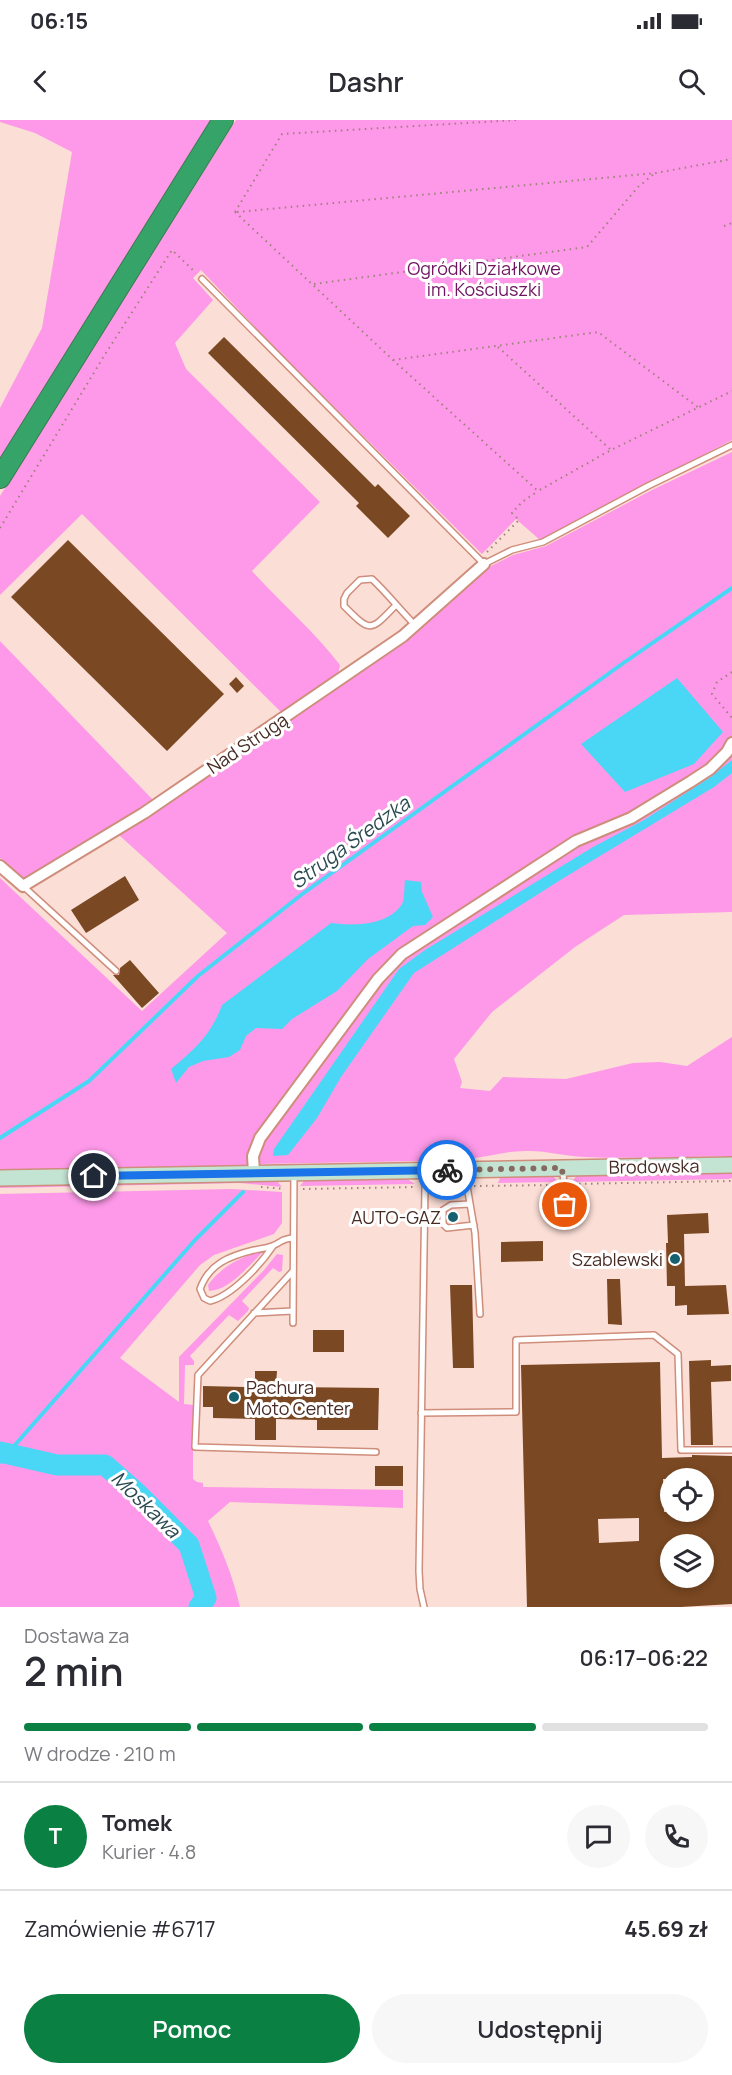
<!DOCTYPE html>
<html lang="pl">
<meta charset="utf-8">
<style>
body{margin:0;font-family:Manrope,sans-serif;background:#f7f7f7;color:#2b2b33;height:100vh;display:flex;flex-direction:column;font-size:22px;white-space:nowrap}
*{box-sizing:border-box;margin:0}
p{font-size:20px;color:#7c7c81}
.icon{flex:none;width:33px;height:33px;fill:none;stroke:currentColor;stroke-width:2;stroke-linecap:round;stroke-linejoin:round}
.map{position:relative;height:1487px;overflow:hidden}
.side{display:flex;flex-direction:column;background:#fff;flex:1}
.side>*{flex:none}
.tools{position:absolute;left:660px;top:1348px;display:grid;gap:12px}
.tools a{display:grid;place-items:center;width:54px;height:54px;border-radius:50%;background:#fff;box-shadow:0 3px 9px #0003;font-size:30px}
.pin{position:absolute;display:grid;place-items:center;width:51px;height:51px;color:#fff;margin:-26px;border:3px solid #fff;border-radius:50%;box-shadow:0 2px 6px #0007}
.courier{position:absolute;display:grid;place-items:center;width:60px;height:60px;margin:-30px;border:4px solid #1a73e8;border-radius:50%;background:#fff;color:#222;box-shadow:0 2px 8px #0007}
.summary em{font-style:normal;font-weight:600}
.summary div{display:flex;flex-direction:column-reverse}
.summary{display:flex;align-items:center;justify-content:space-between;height:102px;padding:0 24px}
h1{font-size:39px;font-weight:600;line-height:45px}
.bar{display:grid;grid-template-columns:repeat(4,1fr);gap:9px 6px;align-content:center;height:72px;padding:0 24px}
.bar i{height:8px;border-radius:4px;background:#e1e1e2}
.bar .current{background:#0b8043}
.bar p{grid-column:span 4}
.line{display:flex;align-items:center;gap:15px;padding:0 24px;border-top:2px solid #e1e1e2}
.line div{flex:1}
.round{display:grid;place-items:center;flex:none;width:63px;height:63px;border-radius:32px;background:#f7f7f7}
.cta{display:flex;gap:12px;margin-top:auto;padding:12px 24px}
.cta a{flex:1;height:69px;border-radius:36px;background:#0b8043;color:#fff;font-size:24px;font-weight:600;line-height:69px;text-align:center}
.cta a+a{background:#f7f7f7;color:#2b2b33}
.status{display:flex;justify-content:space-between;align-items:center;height:42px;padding:0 30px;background:#fff;direction:ltr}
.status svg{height:16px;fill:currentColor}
header{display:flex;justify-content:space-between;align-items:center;height:78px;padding:0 24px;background:#fff;font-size:27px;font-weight:600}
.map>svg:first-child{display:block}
.green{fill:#fd99e8}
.water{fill:#4ad7f5}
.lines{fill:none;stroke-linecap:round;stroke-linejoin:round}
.stream{stroke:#4ad7f5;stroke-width:4}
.river{stroke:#4ad7f5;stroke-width:21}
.building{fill:#7a4822;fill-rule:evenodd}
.lane-casing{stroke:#cf8d7b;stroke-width:8}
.street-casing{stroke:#cf8d7b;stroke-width:14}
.secondary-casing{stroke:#cf8d7b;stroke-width:18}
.highway-casing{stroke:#3c7a50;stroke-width:22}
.path{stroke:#9e817a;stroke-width:2;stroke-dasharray:1.5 4.5;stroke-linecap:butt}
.lane{stroke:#fff;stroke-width:5}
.street{stroke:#fff;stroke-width:10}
.secondary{stroke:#c3e4d2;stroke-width:15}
.highway{stroke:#36a468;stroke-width:20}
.done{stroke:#866a62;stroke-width:6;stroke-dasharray:0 10.8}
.route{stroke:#1a73e8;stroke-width:8}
.poi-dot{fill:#17606f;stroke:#fff;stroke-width:2}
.labels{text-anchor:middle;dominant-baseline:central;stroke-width:6;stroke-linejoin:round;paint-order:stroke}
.park-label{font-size:18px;fill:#6e1460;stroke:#fff}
.street-label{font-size:18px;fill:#472b24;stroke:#fff}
.poi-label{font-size:18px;fill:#472b24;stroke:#fff;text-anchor:end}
.water-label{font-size:20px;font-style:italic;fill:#2b4950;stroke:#fff}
</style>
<div class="status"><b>06:15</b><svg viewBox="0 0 49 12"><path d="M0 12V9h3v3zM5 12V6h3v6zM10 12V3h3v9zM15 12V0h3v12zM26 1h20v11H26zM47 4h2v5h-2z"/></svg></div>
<header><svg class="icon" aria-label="back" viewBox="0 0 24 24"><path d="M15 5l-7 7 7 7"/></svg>Dashr<svg class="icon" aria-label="search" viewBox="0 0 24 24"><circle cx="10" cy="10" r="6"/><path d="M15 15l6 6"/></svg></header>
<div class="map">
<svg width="732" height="1487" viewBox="0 0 732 1487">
<rect width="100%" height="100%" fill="#fbded6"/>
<path class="green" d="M0 0H211L0 341V288L42 208 72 32 35 13 0 2Z
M236 0H732V320L540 420 516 399 482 434 268 221 201 150 193 158 213 180 175 223 186 249 320 382 252 451C281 483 315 512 340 545L338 554 282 593 82 394 0 475V376Z
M732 332V616L724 629 708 645 648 684 400 832 256 1016 249 1046 0 1050V758L142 891 227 813 119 715 406 520 489 447 513 435 546 426 652 370Z
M0 521 154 681 24 761 0 738Z
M732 628V792L624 795 575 827 492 892 454 939 462 962 460 968 490 971 503 957 566 959 633 943 660 942 687 946 732 917V1036C683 1037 633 1039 584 1037 566 1036 547 1031 529 1031 510 1030 492 1036 474 1038V1040L260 1044 258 1039 260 1030 282 994 380 861 402 838 577 726 610 710Z
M732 1051V1058L729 1059 572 1062 577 1055Z
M504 1055 553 1056 558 1062 498 1063 500 1058Z
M454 1056 460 1064H433L441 1057Z
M404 1057 415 1064 300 1066 305 1060Z
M276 1060 282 1067 240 1063 0 1068V1065Z
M231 1069 282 1072V1103L274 1114 214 1135 200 1145 120 1238 179 1282V1237L264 1150 277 1134 283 1135 282 1151 279 1152 273 1148 242 1181 249 1188 248 1191 238 1201 229 1195 190 1236 194 1241V1245H185L184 1284 193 1285V1359L197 1362 203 1363V1367L403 1370V1388L230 1382 208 1401C222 1430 233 1456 240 1487H0V1074Z
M263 1132C248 1146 230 1170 209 1171L208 1165C220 1148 242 1135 263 1132Z"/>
<path class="water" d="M677 558 723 612 694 644 625 672 581 624Z
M732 640V653L714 667 562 759 414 853 341 957 317 998 288 1035 273 1036 274 1029 399 849 425 830 593 727 644 700 709 658Z
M405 760 421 762 422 772 433 797 425 805 413 806 368 839 337 871 292 899 282 909 256 908 246 916 240 930 229 937 203 941 189 947 176 963 171 949C195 929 211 915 222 885L331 803C353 806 388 806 402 784 405 778 404 767 405 760Z"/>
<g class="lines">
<path class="stream" d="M0 1018 89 961 198 856 301 775 622 544 732 468
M0 1342 195 1120 243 1072"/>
<path class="river" d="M0 1332 57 1345H105L137 1373 189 1425 206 1478 199 1487"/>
</g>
<path class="building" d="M224 217 375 367 378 364 410 396 388 418 356 386 359 383 208 233Z
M68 420 224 574 167 631 11 477Z
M236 557 244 566 237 573 229 564Z
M125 756 139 780 86 813 71 790Z
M130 840 159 873 142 888 113 855H119L120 848Z
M708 1093 709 1113 684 1114 685 1166 726 1165 729 1194 687 1195V1185L675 1186V1166H667L666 1123H668L667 1095Z
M543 1121V1141L501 1142V1122Z
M607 1159H620L622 1205 608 1204Z
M450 1165H472L474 1248H453Z
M313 1210H344V1232H313Z
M711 1240V1246L731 1245V1261L711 1262 713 1325H691L689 1241Z
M660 1242 662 1338 692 1337V1335L732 1336V1484L681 1487H527L521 1245ZM663 1359H704V1392H664ZM639 1398V1421L599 1423 598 1399ZM670 1425H704V1458H670Z
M255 1251H277L276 1264H287V1267L379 1268 378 1310H317V1300L276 1299V1320H255V1299L213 1298V1287H203V1266L245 1267V1262H251V1258H255Z
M375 1346H403V1366H375Z"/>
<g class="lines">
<defs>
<path id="lane" d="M202 159 484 444 512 430 543 422 648 366 732 325
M396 485C370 512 371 513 344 486V479L347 473 360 460 372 459C388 474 400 490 415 505
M23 766 116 851
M563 1050 566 1106
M423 1052 425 1067 419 1451 420 1469 424 1487
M467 1053V1066L475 1113 480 1194
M470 1084 451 1085 443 1090V1104L447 1108 474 1105
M273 1126C261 1144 232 1176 210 1181L204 1178 200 1169C209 1144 229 1136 254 1130 260 1129 267 1128 272 1126 283 1122 280 1119 293 1118
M293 1151 198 1255 195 1327 376 1332
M254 1193 293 1191
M293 1203 294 1053
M421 1293 516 1292V1220L654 1215 678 1234 681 1330H732"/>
<path id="street" d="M0 746 23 766 144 693 403 516 484 444
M254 1053 253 1036 260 1018 378 859 402 834 576 721 631 698 690 662 710 649 727 632 732 623"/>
<path id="secondary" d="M0 1058 732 1045"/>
<path id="highway" d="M0 358 223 0"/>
</defs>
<use href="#lane" class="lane-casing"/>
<use href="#street" class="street-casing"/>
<use href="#secondary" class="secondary-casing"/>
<use href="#highway" class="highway-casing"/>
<path class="path" d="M235 92 393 240 538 371 611 330 732 271
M235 92 282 14 516 0
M237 92 656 53 732 39
M724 106 732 103
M314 164 587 127 638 67 654 54
M498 227 611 330
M393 240 598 212 699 288
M0 408 104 236 172 130 196 153
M487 432 519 400 512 393 522 382 538 371
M732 552 717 562 712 574 732 598
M573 1064 732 1061
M474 1066 555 1065
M261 1067 285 1069
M432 1067 459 1066
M303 1069 417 1067"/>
<use href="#lane" class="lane"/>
<use href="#street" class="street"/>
<use href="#secondary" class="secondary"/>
<use href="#highway" class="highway"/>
</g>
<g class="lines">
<path class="done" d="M447 1050 562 1048 565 1085"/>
<path class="route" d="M94 1056 447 1050"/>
</g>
<g class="poi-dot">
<circle cx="453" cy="1097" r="6"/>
<circle cx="675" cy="1139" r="6"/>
<circle cx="234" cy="1277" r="6"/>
</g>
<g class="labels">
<g class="park-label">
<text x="484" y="148">Ogródki Działkowe<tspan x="484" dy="21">im. Kościuszki</tspan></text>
</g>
<g class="street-label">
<text transform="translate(247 623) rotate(-34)">Nad Strugą</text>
<text transform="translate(654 1046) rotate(-1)">Brodowska</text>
</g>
<g class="poi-label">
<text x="441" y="1097">AUTO-GAZ</text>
<text x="663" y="1139">Szablewski</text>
<text x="246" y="1267" text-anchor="start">Pachura<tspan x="246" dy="21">Moto Center</tspan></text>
</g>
<g class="water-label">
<text transform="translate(350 722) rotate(-36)">Struga Średzka</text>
<text transform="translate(146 1384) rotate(44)">Moskawa</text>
</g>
</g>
</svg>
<div class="tools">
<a><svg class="icon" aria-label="locate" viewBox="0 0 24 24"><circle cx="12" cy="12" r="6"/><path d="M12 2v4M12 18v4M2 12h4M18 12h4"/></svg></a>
<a><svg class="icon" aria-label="layers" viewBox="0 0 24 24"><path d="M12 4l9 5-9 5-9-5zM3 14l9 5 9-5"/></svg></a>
</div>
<div class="pin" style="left:565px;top:1085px;background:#ea580c"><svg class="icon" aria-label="bag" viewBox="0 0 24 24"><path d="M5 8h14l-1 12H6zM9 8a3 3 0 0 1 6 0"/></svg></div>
<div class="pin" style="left:94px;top:1056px;background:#1f2937"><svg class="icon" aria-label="home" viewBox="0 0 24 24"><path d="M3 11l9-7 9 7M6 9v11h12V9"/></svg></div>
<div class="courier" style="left:447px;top:1050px"><svg class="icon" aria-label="bike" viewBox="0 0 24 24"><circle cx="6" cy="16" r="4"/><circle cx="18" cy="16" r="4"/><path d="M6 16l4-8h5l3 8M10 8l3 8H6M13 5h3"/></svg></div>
</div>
<section class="side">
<div class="summary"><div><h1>2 min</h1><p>Dostawa za</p></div><em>06:17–06:22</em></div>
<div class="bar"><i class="current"></i><i class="current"></i><i class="current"></i><i></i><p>W drodze · 210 m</p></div>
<div class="line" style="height:108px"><b class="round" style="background:#0b8043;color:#fff">T</b><div><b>Tomek</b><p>Kurier · 4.8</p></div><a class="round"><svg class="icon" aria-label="chat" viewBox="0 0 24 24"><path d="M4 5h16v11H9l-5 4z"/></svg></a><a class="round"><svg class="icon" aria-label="phone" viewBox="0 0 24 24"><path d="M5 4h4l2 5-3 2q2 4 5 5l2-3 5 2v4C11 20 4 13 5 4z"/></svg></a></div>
<div class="line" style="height:78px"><div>Zamówienie #6717</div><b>45.69 zł</b></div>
<div class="cta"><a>Pomoc</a><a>Udostępnij</a></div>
</section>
